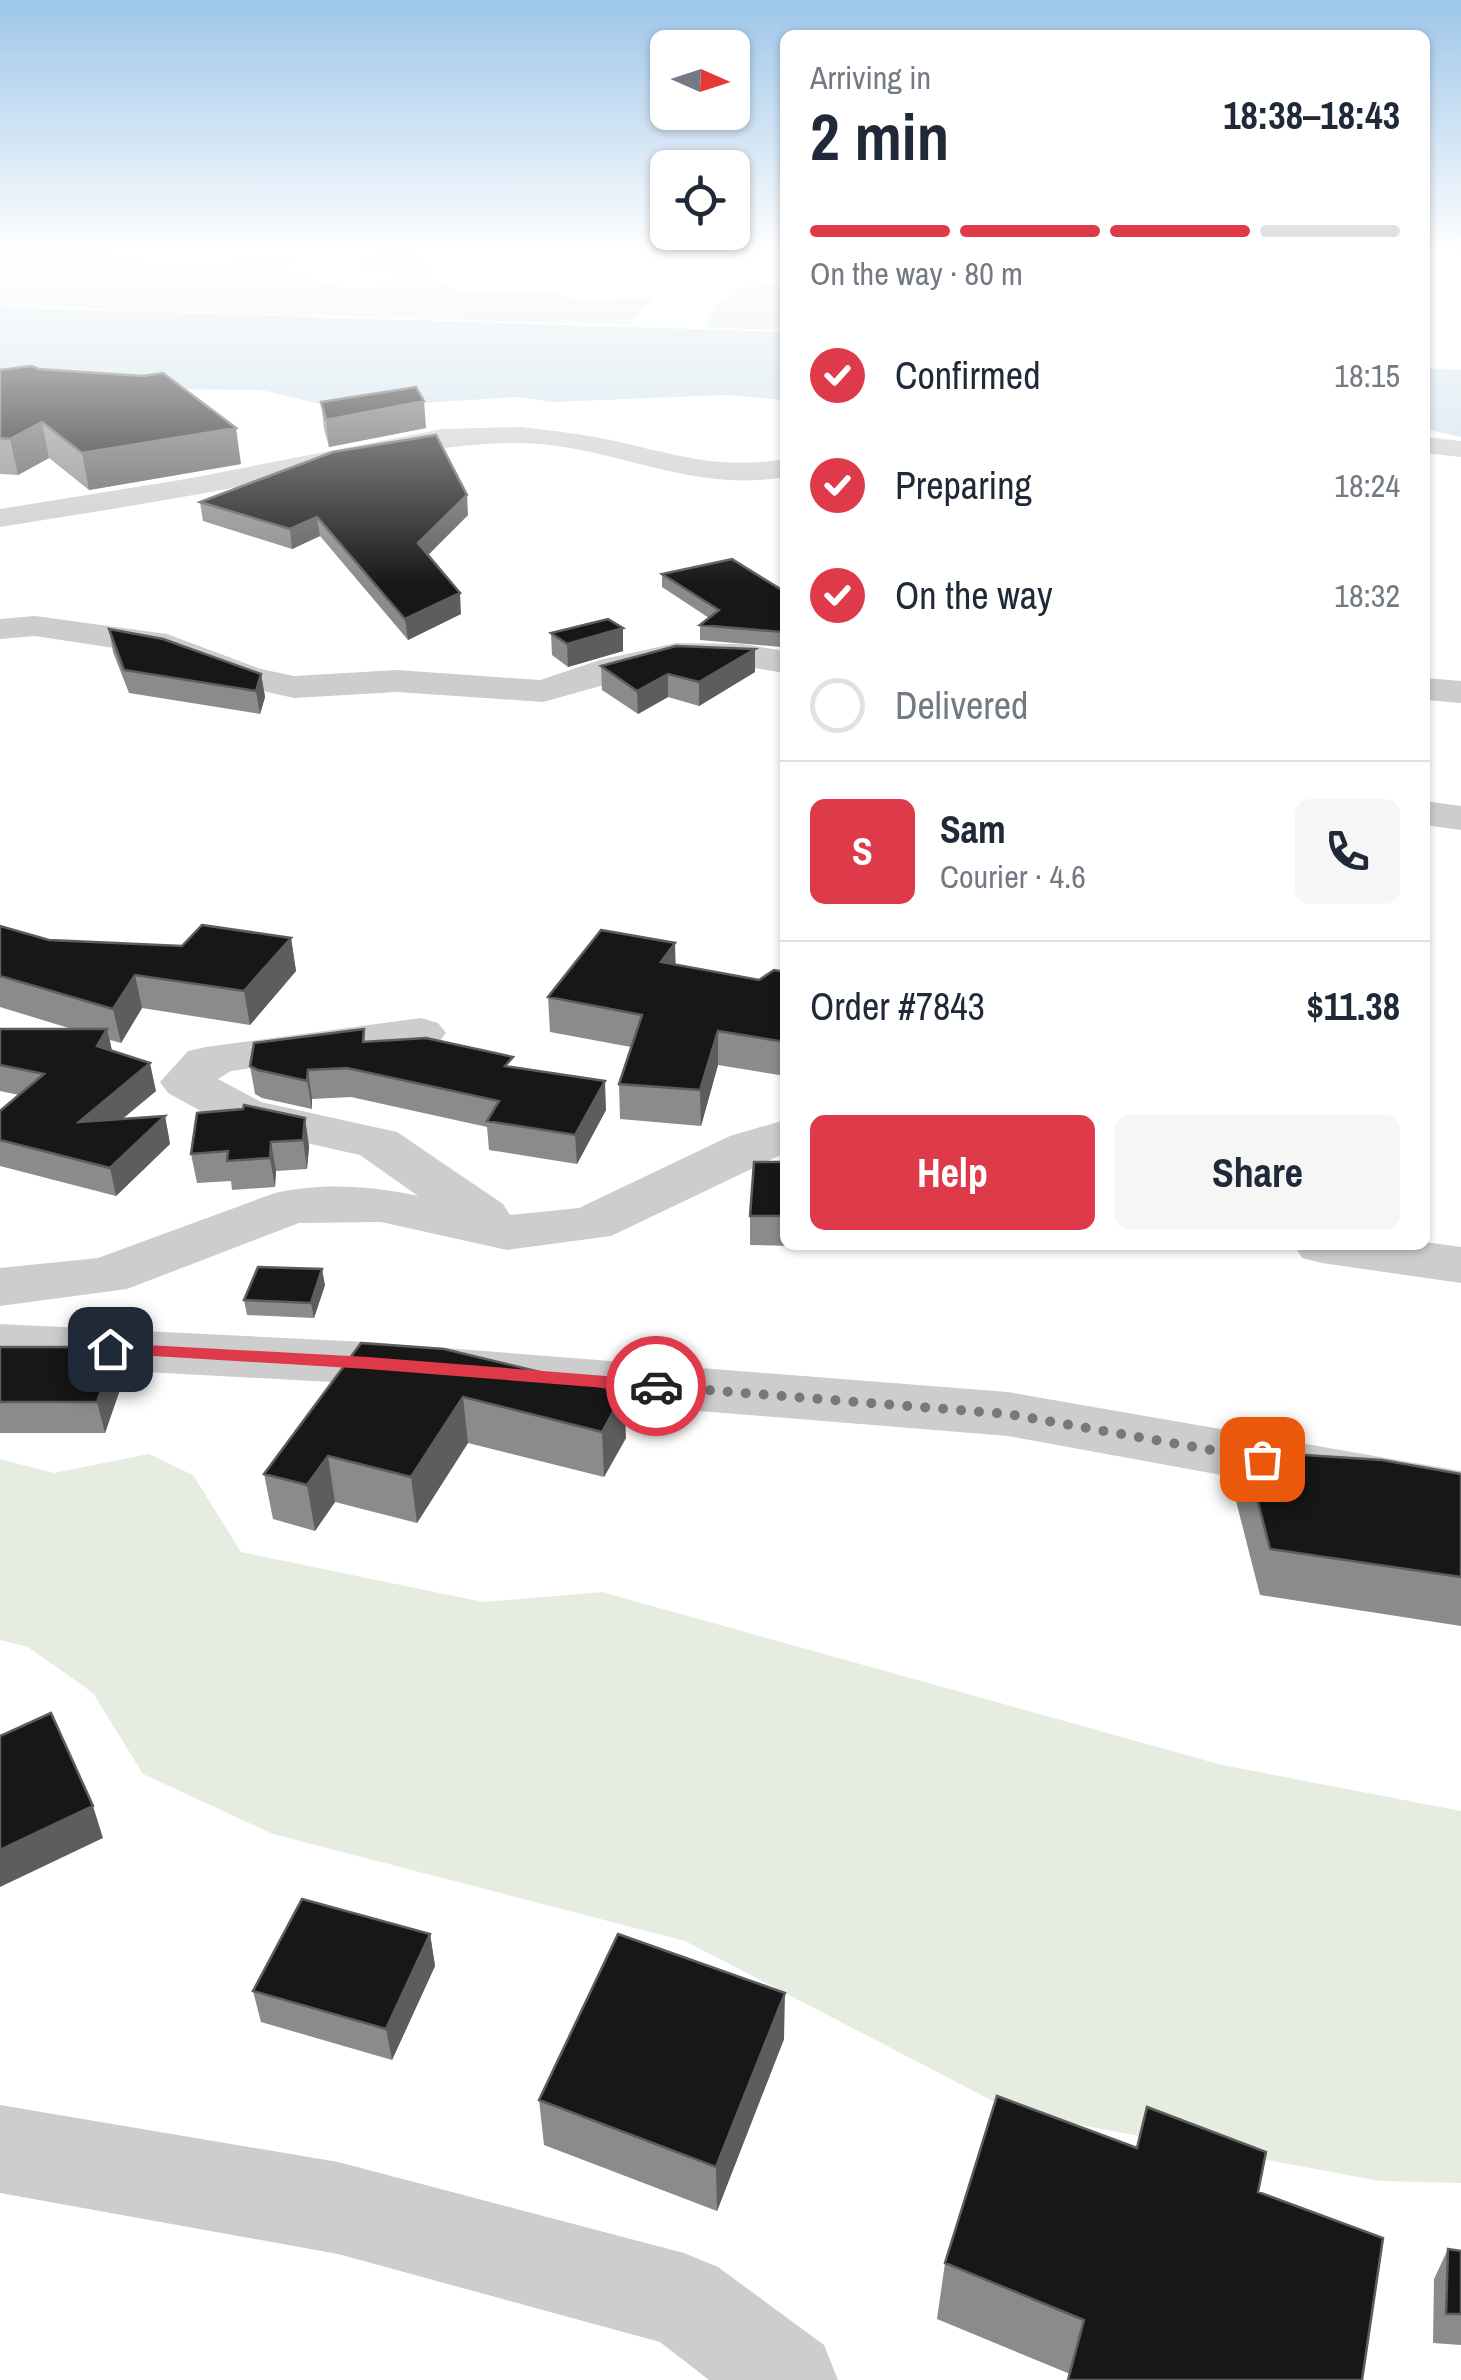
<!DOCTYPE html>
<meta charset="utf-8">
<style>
body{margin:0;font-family:"Archivo Narrow",sans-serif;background:#f6f6f7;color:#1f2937;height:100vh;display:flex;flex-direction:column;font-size:38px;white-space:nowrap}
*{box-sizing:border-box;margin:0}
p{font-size:32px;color:#747a83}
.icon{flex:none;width:55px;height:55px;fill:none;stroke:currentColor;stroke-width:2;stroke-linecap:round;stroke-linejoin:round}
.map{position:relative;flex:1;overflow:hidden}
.details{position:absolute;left:780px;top:30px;width:650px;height:1220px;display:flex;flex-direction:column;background:#fff;border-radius:15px;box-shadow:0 2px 8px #0004}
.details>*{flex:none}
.needle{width:65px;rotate:93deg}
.fabs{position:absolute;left:650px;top:30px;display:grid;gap:20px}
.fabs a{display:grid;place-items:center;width:100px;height:100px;border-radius:15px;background:#fff;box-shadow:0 2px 8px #0004;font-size:50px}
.pin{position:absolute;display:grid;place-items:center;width:85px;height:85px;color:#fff;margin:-42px;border-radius:20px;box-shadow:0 5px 15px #0006}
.courier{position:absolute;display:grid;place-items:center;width:100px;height:100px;margin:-50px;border:8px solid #df3a4a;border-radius:50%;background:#fff;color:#222;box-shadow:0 2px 12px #0007}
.headline em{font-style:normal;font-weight:800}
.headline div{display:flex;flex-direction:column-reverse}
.headline{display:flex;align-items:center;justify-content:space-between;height:170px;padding:0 30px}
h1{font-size:65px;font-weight:800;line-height:75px}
.bar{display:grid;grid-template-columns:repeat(4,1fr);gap:15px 10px;align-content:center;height:120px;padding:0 30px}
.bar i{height:12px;border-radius:8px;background:#e0e1e3}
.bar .on{background:#df3a4a}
.bar p{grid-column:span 4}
.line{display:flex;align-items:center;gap:25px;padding:0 30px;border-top:2px solid #e0e1e3}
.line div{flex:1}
.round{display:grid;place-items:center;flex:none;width:105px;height:105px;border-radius:15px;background:#f6f6f7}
ol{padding:0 30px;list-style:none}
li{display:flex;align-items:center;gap:30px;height:110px}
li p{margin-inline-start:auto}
li .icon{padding:10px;border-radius:50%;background:#df3a4a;color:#fff;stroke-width:4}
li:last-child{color:#747a83}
li i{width:55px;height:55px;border:5px solid #e0e1e3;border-radius:50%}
.cta{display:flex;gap:20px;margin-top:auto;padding:20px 30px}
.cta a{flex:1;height:115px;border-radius:15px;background:#df3a4a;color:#fff;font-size:40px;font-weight:800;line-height:115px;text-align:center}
.cta a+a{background:#f6f6f7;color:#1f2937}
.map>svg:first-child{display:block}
.green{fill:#e6ecdf}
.water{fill:#cce0eb}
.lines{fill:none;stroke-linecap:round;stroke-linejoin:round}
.minor{fill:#cdcdcd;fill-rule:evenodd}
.wall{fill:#8b8b8b}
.shaded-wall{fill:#5d5d5d}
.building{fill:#171717;stroke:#5d5d5d;stroke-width:2.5}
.route{fill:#df3a4a}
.done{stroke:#787878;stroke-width:10;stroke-dasharray:0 18}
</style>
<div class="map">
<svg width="1461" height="2380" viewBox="0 0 1461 2380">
<rect width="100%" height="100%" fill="#fff"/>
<path class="green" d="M0 252H100L171 269H218L242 258H295L282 272 347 289 393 286V273L357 264 378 252H419L409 257 432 265V280L458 290 551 291 578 301 653 297 629 325 0 306Z
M751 281 785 286V330L705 328 715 306Z
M149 1454 193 1475 241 1552 483 1602 602 1592 1222 1765 1461 1811V2183L1380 2181 1016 2113 685 1941 273 1834 143 1774 93 1693 28 1647 0 1640V1459L54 1473Z"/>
<path class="water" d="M0 307 785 332V400L726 395 553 402 518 397 370 406 320 404 261 390 0 388Z
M1425 368 1461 370V437L1425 429Z"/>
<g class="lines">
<path class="minor" d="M522 427C553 431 585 434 615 441 677 455 721 470 785 459V477C686 494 611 443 516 443 425 444 336 467 247 485 165 501 82 514 0 527V509L186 479 443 429Z
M1425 437 1461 441V457L1425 453Z
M35 616 167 634 261 669 294 676 397 670 540 680 600 660 676 643 742 644 785 651V673L742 666 676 665 543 702 397 692 294 698 237 685 160 655 35 636 0 639V619Z
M1425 678 1461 681V703L1425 700Z
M1425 801 1461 806V830L1425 825Z
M421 1018 438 1023 446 1033 438 1043 231 1071 218 1079 261 1102 397 1132 503 1204 510 1215 579 1208 730 1136 785 1120V1153L611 1236 507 1250 381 1222 299 1223 127 1289 0 1306V1268L98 1258 272 1194C319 1182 372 1186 418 1196L360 1155 226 1125 168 1093 160 1082 188 1051 206 1047Z
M1425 1242 1461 1247V1283L1322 1263 1302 1258 1294 1245H1425Z
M0 1324 368 1342 1008 1392 1461 1471V1519L1008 1436 368 1384 0 1364Z
M0 2105 338 2162 684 2253 718 2267 824 2345 838 2380H709L660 2342 338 2254 0 2193Z"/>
</g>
<path class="wall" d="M0 370 241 464 89 490 49 458 18 475 0 474Z
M321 402 426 428 329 447 324 429Z
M200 502 468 515 428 555 461 614 408 640 320 536 292 549 203 521Z
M662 574 785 592 781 647 700 640V625L709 618 662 587Z
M623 628V651L568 667 552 655 551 633Z
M109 629 261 674 265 697 260 714 129 693 113 652Z
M601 666 755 672 699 706 668 697 638 714 602 690Z
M0 926 49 940 182 946 291 938 296 971 250 1025 142 1008 121 1043 110 1040 112 1051 156 1091 122 1119 165 1116 170 1144 116 1196 0 1166V1111L19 1095 0 1091V1029H72L0 1007Z
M676 965 759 980 785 972V1076L718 1065 701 1126 620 1119 619 1084 631 1047 550 1032 548 997Z
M364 1029 365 1042 606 1110 577 1164 489 1150 487 1127 351 1097 312 1099V1109L262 1098 255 1094 250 1066Z
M305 1118 309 1147 307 1169 276 1171 275 1187 232 1190 231 1181 197 1183 191 1154Z
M785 1162V1245H872V1248L750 1245V1216Z
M325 1285 314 1318 247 1315 244 1300Z
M361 1343 626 1438 604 1477 468 1443 417 1523 335 1502 315 1531 273 1519 264 1474Z
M0 1347H117L124 1378 105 1433H0Z
M1245 1451 1461 1474V1626L1260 1595 1235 1497Z
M430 1934 435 1966 392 2060 261 2022 253 1991Z
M784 2039 717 2211 544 2145 539 2100Z
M1137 2148 1266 2152 1070 2374 937 2319 945 2263Z
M1448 2249 1461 2251V2345L1433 2343 1434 2279Z"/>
<path class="shaded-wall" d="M424 401 426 428 329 447 326 420Z
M42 422 49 458 18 475 10 439Z
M236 428 241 464 89 490 82 453Z
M467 495 468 515 420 563 418 543Z
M317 517 320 536 292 549 290 529Z
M460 593 461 614 408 640 405 619Z
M623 628V651L568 667 567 644Z
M785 629V643L781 647 782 632Z
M755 649V672L699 706V682Z
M261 674 265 697 260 714 256 691Z
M668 674V697L638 714 637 691Z
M291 938 296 971 250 1025 244 991Z
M675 943 676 977 661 962Z
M135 975 142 1008 121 1043 113 1009Z
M107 1029 113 1056 97 1046Z
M718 1031V1065L701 1126 700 1090Z
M150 1063 156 1091 85 1150 79 1122Z
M308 1070 312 1099V1109L307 1081Z
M605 1081 606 1110 577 1164 575 1135Z
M165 1116 170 1144 116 1196 110 1168Z
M305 1118 309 1147 307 1169 303 1140Z
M271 1142 276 1171 275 1187 270 1158Z
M322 1269 325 1285 314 1318 311 1303Z
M117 1347 124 1378 105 1433 97 1402Z
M624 1392 626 1438 604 1477 602 1432Z
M463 1397 468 1443 417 1523 411 1477Z
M328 1456 335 1502 315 1531 307 1485Z
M93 1806 103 1838 0 1887V1850Z
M430 1934 435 1966 392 2060 386 2029Z
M785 1993 784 2039 717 2211 716 2167Z"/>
<path class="building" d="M31 366 39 369 143 376 163 373 236 428 82 453 42 422 10 439 0 438V370Z
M416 387 424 401 326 420 321 402Z
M436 435 467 495 418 543 460 593 405 619 317 517 290 529 200 502 333 452Z
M732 559 785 592V629L782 632 700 625 719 610 662 574Z
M608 619 623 628 567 644 551 633Z
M109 629 163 639 261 674 256 691 124 670Z
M676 646 755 649 699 682 668 674 637 691 601 666Z
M202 925 291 938 244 991 135 975 113 1009 0 976V926L49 940 182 946Z
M601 930 675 943 661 962 759 980 774 970 785 972V1042L718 1031 700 1090 619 1084 642 1015 548 997Z
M0 1029H107L97 1046 150 1063 79 1122 165 1116 110 1168 0 1140V1111L44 1074 0 1065Z
M364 1029 363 1042 426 1038 513 1057 505 1066 605 1081 575 1135 487 1121 499 1101 347 1068 308 1070 307 1081 258 1070 250 1066 254 1043Z
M244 1105 305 1118 303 1140 271 1142 270 1158 227 1161 228 1151 191 1154 197 1113 243 1109Z
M754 1162H785V1216H750Z
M258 1267 322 1269 311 1303 244 1300Z
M361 1343 444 1349 624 1392 602 1432 463 1397 411 1477 328 1456 307 1485 264 1474Z
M0 1347H117L97 1402H0Z
M1245 1451 1382 1460 1461 1474V1577L1270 1549Z
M51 1713 93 1806 0 1850V1736Z
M302 1899 430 1934 386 2029 253 1991Z
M618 1934 785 1993 716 2167 539 2100Z
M997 2096 1137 2148 1147 2107 1266 2152 1258 2192 1383 2238 1362 2380H1068L1084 2320 945 2263Z
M1448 2249 1461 2251V2314H1446Z"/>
<linearGradient id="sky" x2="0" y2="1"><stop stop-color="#9dc6e9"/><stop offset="0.43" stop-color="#fff"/><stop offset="1" stop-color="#fff" stop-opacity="0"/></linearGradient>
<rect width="1461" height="585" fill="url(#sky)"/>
<path class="route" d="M110 1343 368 1357 656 1380 665 1386 656 1392 368 1369 104 1353 102 1349Z"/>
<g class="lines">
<path class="done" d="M656 1386 1008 1414 1262 1459"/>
</g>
</svg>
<div class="fabs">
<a><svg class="needle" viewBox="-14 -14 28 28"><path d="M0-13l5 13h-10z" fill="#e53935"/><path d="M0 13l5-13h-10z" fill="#747a83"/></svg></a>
<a><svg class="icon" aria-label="locate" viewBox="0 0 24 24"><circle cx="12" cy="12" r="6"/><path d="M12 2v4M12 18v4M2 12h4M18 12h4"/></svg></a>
</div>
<div class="pin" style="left:1262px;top:1459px;background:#ea580c"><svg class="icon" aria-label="bag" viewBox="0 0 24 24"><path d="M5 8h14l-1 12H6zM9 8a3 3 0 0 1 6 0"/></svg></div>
<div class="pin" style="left:110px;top:1349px;background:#1f2937"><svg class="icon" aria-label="home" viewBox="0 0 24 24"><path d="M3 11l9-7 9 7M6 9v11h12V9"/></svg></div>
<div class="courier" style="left:656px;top:1386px"><svg class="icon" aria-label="car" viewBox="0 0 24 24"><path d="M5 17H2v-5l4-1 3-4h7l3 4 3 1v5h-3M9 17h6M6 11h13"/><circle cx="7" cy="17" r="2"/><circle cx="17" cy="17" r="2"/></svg></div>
<section class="details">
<div class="headline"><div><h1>2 min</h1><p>Arriving in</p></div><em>18:38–18:43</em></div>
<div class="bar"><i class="on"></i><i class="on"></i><i class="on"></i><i></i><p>On the way · 80 m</p></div>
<ol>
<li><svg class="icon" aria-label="check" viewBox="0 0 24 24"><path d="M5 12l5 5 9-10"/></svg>Confirmed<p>18:15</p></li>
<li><svg class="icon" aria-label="check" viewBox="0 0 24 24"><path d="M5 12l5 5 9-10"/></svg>Preparing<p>18:24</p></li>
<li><svg class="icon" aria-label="check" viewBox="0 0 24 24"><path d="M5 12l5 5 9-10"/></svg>On the way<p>18:32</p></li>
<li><i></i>Delivered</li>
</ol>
<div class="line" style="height:180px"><b class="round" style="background:#df3a4a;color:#fff">S</b><div><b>Sam</b><p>Courier · 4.6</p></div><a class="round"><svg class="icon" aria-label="phone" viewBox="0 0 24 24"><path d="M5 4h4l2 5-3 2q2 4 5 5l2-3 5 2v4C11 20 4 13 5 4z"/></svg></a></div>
<div class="line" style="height:130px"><div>Order #7843</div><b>$11.38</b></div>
<div class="cta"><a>Help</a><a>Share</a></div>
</section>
</div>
